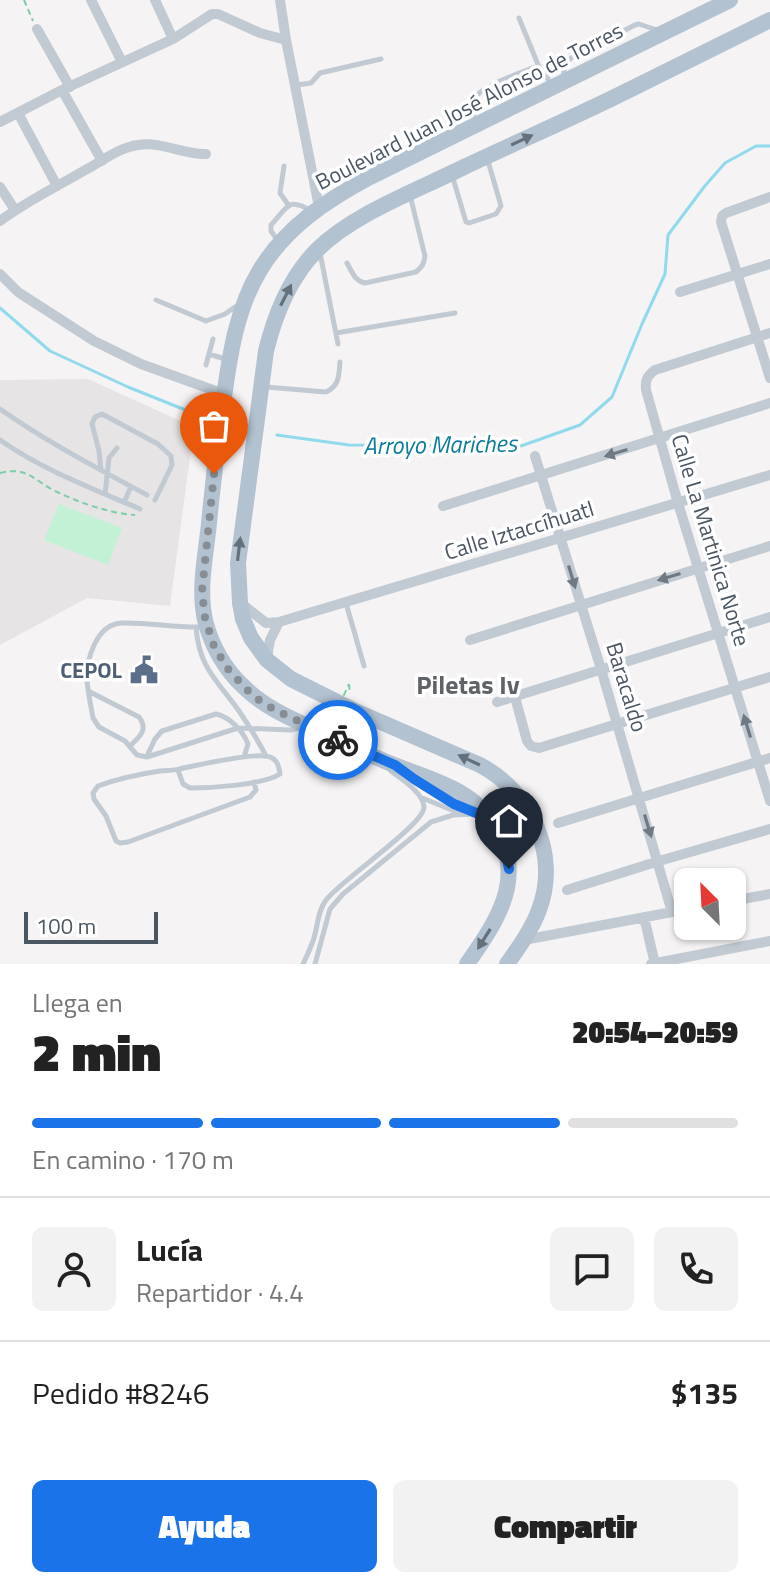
<!DOCTYPE html>
<html lang="es">
<meta charset="utf-8">
<style>
body{margin:0;font-family:"Titillium Web",sans-serif;background:#f2f2f2;color:#222;height:100vh;display:flex;flex-direction:column;font-size:30px;white-space:nowrap}
*{box-sizing:border-box;margin:0}
p{font-size:26px;color:#767676}
.icon{flex:none;width:44px;height:44px;fill:none;stroke:currentColor;stroke-width:2;stroke-linecap:round;stroke-linejoin:round}
.map{position:relative;height:964px;overflow:hidden}
.drawer{display:flex;flex-direction:column;background:#fff;flex:1}
.drawer>*{flex:none}
.needle{width:52px;rotate:336deg}
.buttons{position:absolute;left:674px;top:868px;display:grid;gap:16px}
.buttons a{display:grid;place-items:center;width:72px;height:72px;border-radius:12px;background:#fff;box-shadow:0 2px 6px #0004;font-size:40px}
.scale{position:absolute;left:24px;bottom:20px;width:134px;box-sizing:border-box;padding-left:8px;border:4px solid #4a5661;border-top:0;font-size:22px;line-height:28px;white-space:nowrap;color:#4a5661;-webkit-text-stroke:6px #fff;paint-order:stroke}
.pin{position:absolute;display:grid;place-items:center;width:68px;height:68px;color:#fff;margin:-82px -34px;border-radius:50% 50% 50% 0;rotate:-45deg;box-shadow:0 0 8px #0007}
.pin .icon{rotate:45deg}
.courier{position:absolute;display:grid;place-items:center;width:80px;height:80px;margin:-40px;border:6px solid #1a73e8;border-radius:50%;background:#fff;color:#222;box-shadow:0 2px 10px #0007}
.headline em{font-style:normal;font-weight:800}
.headline div{display:flex;flex-direction:column-reverse}
.headline{display:flex;align-items:center;justify-content:space-between;height:136px;padding:0 32px}
h1{font-size:52px;font-weight:800;line-height:60px}
.bar{display:grid;grid-template-columns:repeat(4,1fr);gap:12px 8px;align-content:center;height:96px;padding:0 32px}
.bar i{height:10px;border-radius:6px;background:#e0e0e0}
.bar .on{background:#1a73e8}
.bar p{grid-column:span 4}
.line{display:flex;align-items:center;gap:20px;padding:0 32px;border-top:2px solid #e0e0e0}
.line div{flex:1}
.round{display:grid;place-items:center;flex:none;width:84px;height:84px;border-radius:12px;background:#f2f2f2}
.primary-button{display:flex;gap:16px;margin-top:auto;padding:16px 32px}
.primary-button a{flex:1;height:92px;border-radius:12px;background:#1a73e8;color:#fff;font-size:32px;font-weight:800;line-height:92px;text-align:center}
.primary-button a+a{background:#f2f2f2;color:#222}
.map>svg:first-child{display:block}
.education{fill:#e6e4e5}
.green{fill:#c3f1d5}
.lines{fill:none;stroke-linecap:round;stroke-linejoin:round}
.stream{stroke:#90daee;stroke-width:3}
.path{stroke:#7ad0a6;stroke-width:2;stroke-dasharray:6 4;stroke-linecap:butt}
.service{stroke:#c1cad2;stroke-width:5}
.minor{stroke:#c1cad2;stroke-width:10}
.primary{stroke:#b3c2d1;stroke-width:16}
.path-bridge{stroke:#7ad0a6;stroke-width:2;stroke-dasharray:6 4;stroke-linecap:butt}
.oneway{fill:#64717d}
.oneway2{fill:#6e7983}
.done{stroke:#868d94;stroke-width:8;stroke-dasharray:0 14.4}
.route{stroke:#1a73e8;stroke-width:10}
.labels{text-anchor:middle;dominant-baseline:central;stroke-width:7;stroke-linejoin:round;paint-order:stroke}
.street-label{font-size:22px;fill:#4a5661;stroke:#fff}
.service-label{font-size:22px;font-weight:bold;fill:#4e5e75;stroke:#fff;text-anchor:end}
.water-label{font-size:24px;font-style:italic;fill:#0c7c9b;stroke:#fff}
.quarter-label{font-size:26px;font-weight:bold;fill:#5f6368;stroke:#fff}
</style>
<div class="map">
<svg width="770" height="964" viewBox="0 0 770 964">
<rect width="100%" height="100%" fill="#f5f3f3"/>
<path class="education" d="M88 379 194 427 170 606 87 598 0 645V380Z"/>
<path class="green" d="M59 504 122 528 108 565 44 540Z"/>
<g class="lines">
<path class="stream" d="M0 308 50 351 128 387 203 417
M277 435 349 445 521 446 580 425 612 397 642 324 665 274 668 235 704 187 725 163 756 146H770"/>
<path class="path" d="M24 0 33 21
M0 473C28 466 34 481 57 492 81 503 108 513 135 515
M349 684 350 694
M314 759 330 750"/>
<path class="service" d="M519 18 539 67
M564 79C563 67 564 63 574 56L635 25 639 24 660 31
M297 85 311 83 320 73 381 59
M476 122C474 116 470 110 472 103 475 88 518 74 532 68L539 67 553 86
M284 166 280 193 289 206
M452 175 466 222 469 223 496 214 501 206 488 161
M278 241 271 231V225C289 206 287 197 312 211
M320 253 338 344
M347 263C352 272 355 281 365 283L416 272C422 267 424 264 425 256L410 195
M156 300 206 321 225 314 238 305
M336 333 455 313
M209 354 228 360
M206 365 213 339
M266 387 326 392C339 386 339 376 340 362
M0 409C47 442 97 468 147 495
M0 440C43 470 93 489 140 509
M101 470 99 451 92 424 95 417 102 414 158 444 171 456 172 465 155 500
M105 494 109 458 117 448
M124 502 131 487
M346 603 364 666
M196 627C199 668 217 680 239 711 249 726 258 740 266 756
M202 627C175 628 148 622 122 623 96 624 86 660 87 681 88 693 91 706 93 718L99 727 125 741 137 755 147 757 238 728 291 730 299 728
M90 692 139 717C149 730 139 737 130 746
M147 756 155 739 162 731 216 714C230 717 243 731 248 744L244 757
M178 770 183 784 190 788C211 788 263 785 280 774 279 768 278 761 272 758 261 750 194 766 179 769 173 771 166 770 160 771 140 774 117 779 98 786L93 793 94 799 106 816 116 841 120 843 128 842 250 797 256 790 254 782
M415 780 433 792 472 813
M420 797 459 813
M303 964C307 956 310 949 313 941 318 927 317 912 326 900 340 881 425 824 424 807 423 792 401 779 391 771
M315 964 330 909 343 894 431 822 453 815 475 814 481 816"/>
<path class="minor" d="M91 0 122 62
M155 0 173 39
M280 0 286 40 319 207
M37 29 70 87
M62 90 102 161
M18 113 57 186
M0 122 62 90 173 39 212 14H218L260 33 286 40
M0 187 15 210
M770 197 726 213 722 216 721 222 770 378
M0 221C27 201 58 186 87 169 102 161 120 147 138 145 162 141 183 155 206 154
M0 274 18 292 94 341 141 364 224 394
M680 292 770 264
M770 333 655 370C647 376 645 380 646 390L678 503 770 801
M535 456 601 669 672 912
M443 506 770 403
M242 604 266 623 279 622 770 475
M470 640 770 546
M267 658 270 640 279 622
M515 697 527 741 531 746 539 748 770 677
M497 702 770 617
M558 823 770 758
M567 890 659 861 770 829
M732 901 770 894
M644 917 655 964
M524 940 688 909
M651 964 770 941"/>
<path class="primary" d="M467 964C497 921 527 878 495 826 473 789 432 780 394 765 370 755 346 744 322 733 295 720 266 709 244 687 225 670 211 645 205 620 198 588 206 555 209 523 213 481 218 439 224 397 230 353 237 308 260 270 286 227 327 200 370 177L730 0
M507 964C519 947 532 929 539 910 560 854 531 792 480 765L353 710 291 679 267 660 251 638 243 619 240 603 238 563 266 351C275 314 289 278 317 250 353 214 418 190 464 167 519 141 575 117 629 90 676 67 723 43 770 20"/>
<path class="path-bridge" d="M314 759 349 684"/>
</g>
<defs><path id="oneway-solid" d="M-6-.8H1V-3.2L6.5 0L1 3.2V.8H-6Z" transform="scale(2)"/></defs>
<g class="oneway">
<use href="#oneway-solid" transform="translate(522 140) rotate(-25)"/>
<use href="#oneway-solid" transform="translate(286 295) rotate(-63)"/>
<use href="#oneway-solid" transform="translate(239 549) rotate(-83)"/>
<use href="#oneway-solid" transform="translate(469 760) rotate(-155)"/>
<use href="#oneway-solid" transform="translate(484 939) rotate(122)"/>
</g>
<g class="oneway2">
<use href="#oneway-solid" transform="translate(616 453) rotate(163)"/>
<use href="#oneway-solid" transform="translate(572 577) rotate(73)"/>
<use href="#oneway-solid" transform="translate(669 577) rotate(163)"/>
<use href="#oneway-solid" transform="translate(747 726) rotate(-107)"/>
<use href="#oneway-solid" transform="translate(648 826) rotate(73)"/>
</g>
<g class="lines">
<path class="done" d="M214 474 202 591 205 618 214 646 227 668 253 696 275 710 338 740"/>
<path class="route" d="M338 740 395 765 414 779 454 804 491 819 503 840 509 869"/>
</g>
<defs>
<symbol id="civic-bare" viewBox="-9 -9 18 18"><path d="M-.6-6.5H3V-4.5H.6V-3L4-1V1h2V6H-6V1h2V-1L-.6-3ZM-1.2 2.5V6h2.4V2.5Z" fill="#5c6f8a" stroke="#fff" stroke-width="2.5" paint-order="stroke"/></symbol>
</defs>
<g fill-rule="evenodd">
<use href="#civic-bare" x="124" y="650" width="40" height="40"/>
</g>
<g class="labels">
<g class="street-label">
<text transform="translate(469 106) rotate(-27)">Boulevard Juan José Alonso de Torres</text>
<text transform="translate(519 530) rotate(-17)">Calle Iztaccíhuatl</text>
<text transform="translate(711 540) rotate(73)">Calle La Martinica Norte</text>
<text transform="translate(627 687) rotate(73)">Baracaldo</text>
</g>
<g class="service-label">
<text x="122" y="670">CEPOL</text>
</g>
<g class="water-label">
<text transform="translate(440 444) rotate(-1)">Arroyo Mariches</text>
</g>
<g class="quarter-label">
<text x="468" y="684">Piletas Iv</text>
</g>
</g>
</svg>
<div class="buttons">
<a><svg class="needle" viewBox="-14 -14 28 28"><path d="M0-13l5 13h-10z" fill="#e53935"/><path d="M0 13l5-13h-10z" fill="#767676"/></svg></a>
</div>
<div class="scale">100 m</div>
<div class="pin" style="left:214px;top:474px;background:#ea580c"><svg class="icon" aria-label="bag" viewBox="0 0 24 24"><path d="M5 8h14l-1 12H6zM9 8a3 3 0 0 1 6 0"/></svg></div>
<div class="pin" style="left:509px;top:869px;background:#1f2937"><svg class="icon" aria-label="home" viewBox="0 0 24 24"><path d="M3 11l9-7 9 7M6 9v11h12V9"/></svg></div>
<div class="courier" style="left:338px;top:740px"><svg class="icon" aria-label="bike" viewBox="0 0 24 24"><circle cx="6" cy="16" r="4"/><circle cx="18" cy="16" r="4"/><path d="M6 16l4-8h5l3 8M10 8l3 8H6M13 5h3"/></svg></div>
</div>
<section class="drawer">
<div class="headline"><div><h1>2 min</h1><p>Llega en</p></div><em>20:54–20:59</em></div>
<div class="bar"><i class="on"></i><i class="on"></i><i class="on"></i><i></i><p>En camino · 170 m</p></div>
<div class="line" style="height:144px"><a class="round"><svg class="icon" aria-label="person" viewBox="0 0 24 24"><circle cx="12" cy="8" r="4"/><path d="M4 21q1-7 8-7t8 7"/></svg></a><div><b>Lucía</b><p>Repartidor · 4.4</p></div><a class="round"><svg class="icon" aria-label="chat" viewBox="0 0 24 24"><path d="M4 5h16v11H9l-5 4z"/></svg></a><a class="round"><svg class="icon" aria-label="phone" viewBox="0 0 24 24"><path d="M5 4h4l2 5-3 2q2 4 5 5l2-3 5 2v4C11 20 4 13 5 4z"/></svg></a></div>
<div class="line" style="height:104px"><div>Pedido #8246</div><b>$135</b></div>
<div class="primary-button"><a>Ayuda</a><a>Compartir</a></div>
</section>
